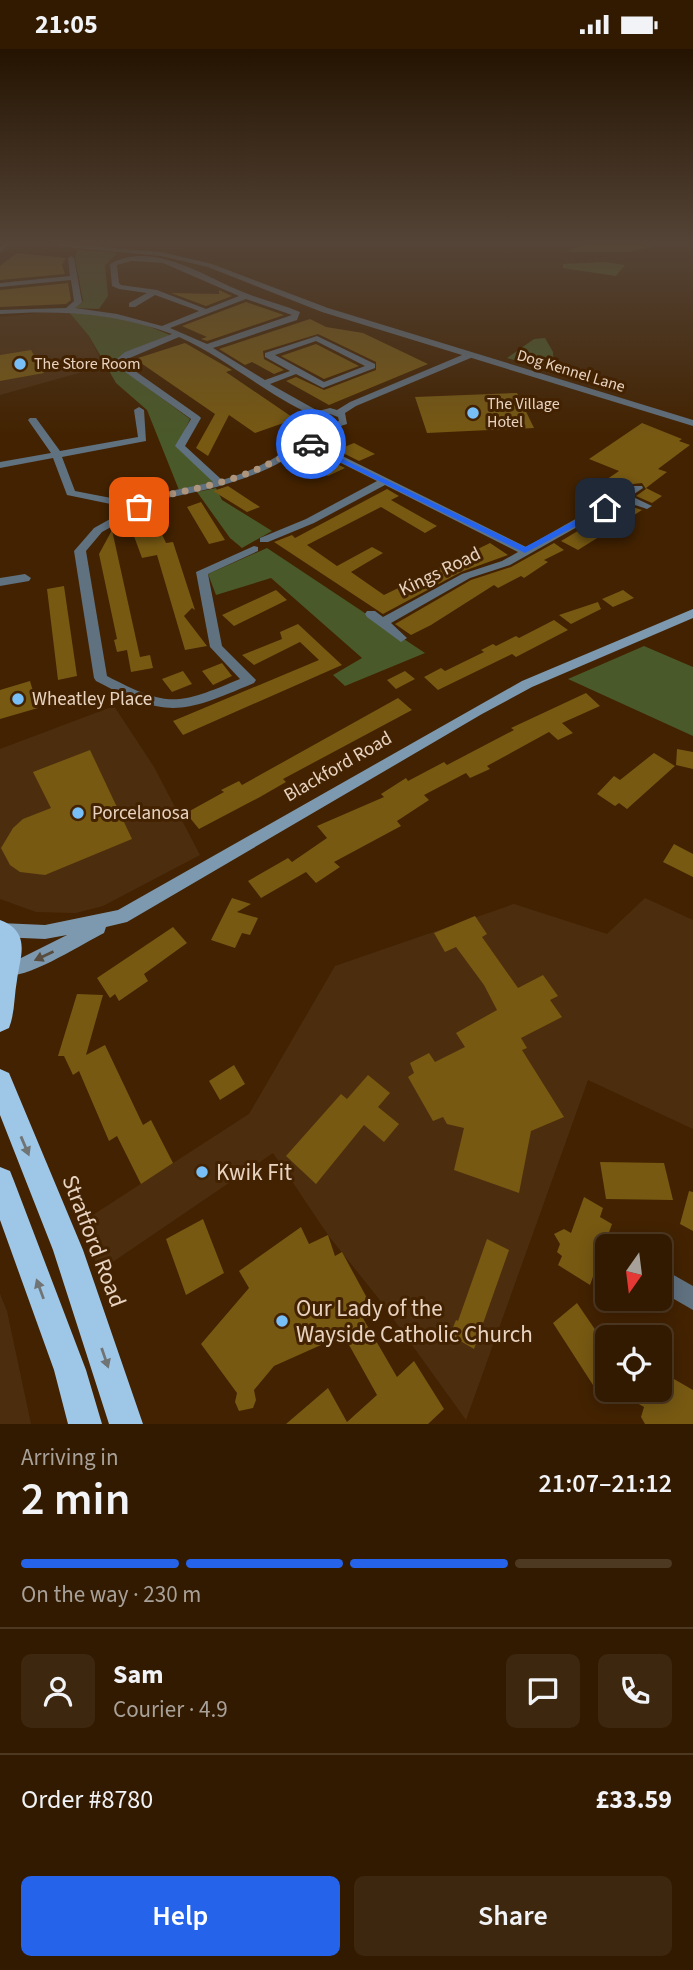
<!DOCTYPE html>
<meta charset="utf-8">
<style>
body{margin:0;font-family:"Source Sans 3",sans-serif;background:#3d270f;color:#f1f3f6;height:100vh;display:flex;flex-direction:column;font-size:26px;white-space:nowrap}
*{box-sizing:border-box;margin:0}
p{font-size:23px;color:#a8a199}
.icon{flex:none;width:38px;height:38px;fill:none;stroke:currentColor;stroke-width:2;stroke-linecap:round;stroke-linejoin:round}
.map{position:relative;height:1375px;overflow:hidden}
.sheet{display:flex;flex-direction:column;background:#321a00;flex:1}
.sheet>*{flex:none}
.needle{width:46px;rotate:194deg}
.fabs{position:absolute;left:595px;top:1185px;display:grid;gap:14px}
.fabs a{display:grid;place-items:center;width:77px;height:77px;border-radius:10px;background:#321a00;box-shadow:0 4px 18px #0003,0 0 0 2px #4d3822;font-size:35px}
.pin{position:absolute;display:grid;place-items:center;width:60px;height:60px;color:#fff;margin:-30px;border-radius:14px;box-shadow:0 4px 10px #0006}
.courier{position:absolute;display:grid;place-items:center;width:70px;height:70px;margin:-35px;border:5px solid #2563eb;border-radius:50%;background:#fff;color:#222;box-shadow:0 2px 9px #0007}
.overview em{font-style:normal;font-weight:600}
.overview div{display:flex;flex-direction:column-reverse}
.overview{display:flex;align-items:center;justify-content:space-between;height:119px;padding:0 21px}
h1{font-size:46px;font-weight:600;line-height:52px}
.bar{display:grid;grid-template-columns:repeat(4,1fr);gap:10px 7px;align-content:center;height:84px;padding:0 21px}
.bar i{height:9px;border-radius:5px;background:#4d3822}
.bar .selected{background:#2563eb}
.bar p{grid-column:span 4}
.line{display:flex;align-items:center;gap:18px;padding:0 21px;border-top:2px solid #4d3822}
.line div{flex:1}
.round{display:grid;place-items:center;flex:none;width:74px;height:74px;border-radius:10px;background:#3d270f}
.cta{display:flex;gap:14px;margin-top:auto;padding:14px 21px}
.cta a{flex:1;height:80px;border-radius:10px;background:#2563eb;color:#fff;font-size:28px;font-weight:600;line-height:80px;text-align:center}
.cta a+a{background:#3d270f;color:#f1f3f6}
.status{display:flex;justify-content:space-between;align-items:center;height:49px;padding:0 35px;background:#321a00;direction:ltr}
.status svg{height:19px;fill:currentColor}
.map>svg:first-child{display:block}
.built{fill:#4c2e0f}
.green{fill:#4a5929}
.forest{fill:#526525}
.building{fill:#775912}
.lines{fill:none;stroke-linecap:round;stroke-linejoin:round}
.minor{fill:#607180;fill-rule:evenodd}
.tertiary{fill:#607180;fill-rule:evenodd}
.secondary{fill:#7d99b0;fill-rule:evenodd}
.trunk{fill:#9ec6e7;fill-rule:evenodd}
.oneway{fill:#574c3e}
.oneway2{fill:#707474}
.route{fill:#2563eb}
.done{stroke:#ae957d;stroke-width:7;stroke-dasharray:0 12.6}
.poi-dot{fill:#78bff7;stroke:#422200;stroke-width:2.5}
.labels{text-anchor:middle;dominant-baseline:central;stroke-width:6;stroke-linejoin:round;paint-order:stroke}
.far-poi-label{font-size:16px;fill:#e8d3c1;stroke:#422200;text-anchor:start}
.far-street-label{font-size:16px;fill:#e8d3c1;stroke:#422200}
.street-label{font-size:19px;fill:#e8d3c1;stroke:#422200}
.poi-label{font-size:19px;fill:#e8d3c1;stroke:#422200;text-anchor:start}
.near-poi-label{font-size:23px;fill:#e8d3c1;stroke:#422200;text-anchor:start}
.near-street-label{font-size:23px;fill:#e8d3c1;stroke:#422200}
</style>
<div class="status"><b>21:05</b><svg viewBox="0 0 49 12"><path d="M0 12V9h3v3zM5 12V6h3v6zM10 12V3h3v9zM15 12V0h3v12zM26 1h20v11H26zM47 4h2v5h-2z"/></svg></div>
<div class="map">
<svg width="693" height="1375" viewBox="0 0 693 1375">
<rect width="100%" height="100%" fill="#422200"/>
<path class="built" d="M68 261 89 287 104 317 0 346V268Z
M114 657 154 718 200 806 103 857 76 864 36 863 0 850V700Z
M645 849 693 871V1080L588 1031 466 1371 379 1250 328 1186 273 1104 98 1223 85 1171 249 1065 335 917 514 855 607 885Z
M0 1245 7 1262 31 1375H0Z"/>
<path class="green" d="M78 201 117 204 105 216 108 247 99 260 74 259 83 252 75 209Z
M68 262 136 272 170 286 126 303 119 317 190 370 177 398 214 433 179 441 147 361 116 334 89 287Z
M545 289 553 303 554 323 507 309 534 290Z
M216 439 222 451 272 482 242 499 230 489 197 443Z
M267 499 425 604 345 637 333 626 362 609 271 529 216 546 208 525Z
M644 597 693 618V687L568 630Z"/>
<path class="forest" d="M583 195H659L630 203H566Z
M604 213 625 216 616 227 563 219V215Z"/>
<path class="building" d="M17 204 66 209 62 216 65 225 0 231V217Z
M68 234 71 251 66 255 0 258V241Z
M219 241 232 247 206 257 171 244 219 245Z
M246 253 284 266 207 292 201 290 207 288 182 277Z
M310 270 326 278 363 284 428 315 329 356 286 332 296 328 324 341 376 321V313L318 285 263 302 264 310 284 321 274 325 252 313 245 316 219 300Z
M185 294 232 321 226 323 295 370 255 384 229 366 208 407 196 399 215 365 135 310Z
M316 295 359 317 324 330 281 307Z
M31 301 44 324 0 332V306Z
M517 344 534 379 427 384 415 348Z
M642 374 682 390 679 392 690 396 658 420 667 423 646 439 662 447 652 454 636 447 646 440 642 434 633 435 615 445 597 437 619 422 589 410Z
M354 394 375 405 359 412 337 401Z
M323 408 345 419 328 427 308 415Z
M228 437 260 458 247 463 213 442Z
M387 440 399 447 391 451 437 477 425 484 381 458 307 496 337 517 372 498 383 504 351 523 384 546 490 494 508 506 461 523 383 565 274 493 292 486 295 489Z
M201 453 225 491 209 495 187 458Z
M623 455 642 461 578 501 561 492Z
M153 466 166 494 173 493 195 561 192 559 184 567 207 597 185 601 157 506 142 509 131 479 144 482 139 469Z
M112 481 140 608 150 606 153 619 131 623 127 601 117 603 114 591 117 590 99 505Z
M554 494 564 501 544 511 548 513 524 529 521 527 498 539 494 536 431 576 411 586 395 575 471 531 511 518Z
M64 537 77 627 58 631 47 540Z
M276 541 287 551 234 577 222 566Z
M623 541 634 549 613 558 602 550Z
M598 553 601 560 571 575 559 566Z
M554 571 568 581 516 608 512 605 438 641 424 628 441 619 445 622 484 603 481 601 493 595 496 597 516 587 519 589Z
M298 575 342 616 183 686 173 672 319 611 300 593 254 616 242 606 282 590 280 583Z
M222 614 232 627 213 636 202 622Z
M183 622 192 635 172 643 162 630Z
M405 622 415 630 396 640 387 631Z
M30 632 38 659 0 670V641Z
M586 644 600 657 562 674 573 684 558 691 549 683 487 717 490 720 470 729 466 724 424 746 429 751 397 772 401 777 334 813 340 818 316 834 306 823 261 849 248 832 288 809 292 813 327 789 317 777 384 748 381 745 406 729 408 732 444 713 447 716 514 681 511 679Z
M398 649 412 661 283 730 286 733 260 748 199 780 186 764 224 743 221 741 239 732 242 736Z
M677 700 693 703V720L676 716Z
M90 701 132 790 45 826 20 823 10 816 1 799 13 779 23 770 51 759 33 723Z
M654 704 675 717 627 760 619 754 615 757 597 745 614 727 620 731Z
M674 795 693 805V828L663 813Z
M232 849 251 855 237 863 258 869 250 886 242 884 235 899 211 891Z
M475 867 487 885 482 888 518 939 543 926 558 947 550 951 562 968 521 989 527 999 522 1001 564 1068 531 1082 519 1144 454 1121 464 1079 447 1075 443 1068 433 1072 408 1028 414 1024 410 1014 429 1004 435 1013 465 998 456 984 497 961 484 936 456 898 445 903 434 884Z
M173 878 187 894 144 925 148 932 119 952 115 945 110 949 97 929Z
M77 945 103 946 86 1006 105 996 143 1076 151 1071 173 1114 141 1135 117 1087 109 1092 79 1022 73 1026 64 1007H58Z
M234 1016 245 1035 220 1051 209 1032Z
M368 1026 390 1044 378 1058 399 1075 384 1093 364 1076 316 1135 286 1107 341 1045 347 1050Z
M600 1113 664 1114 673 1151 606 1150Z
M689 1142 693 1143V1182L680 1175Z
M584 1148 603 1159 600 1168 612 1175 590 1236 558 1216 562 1207 557 1203 560 1195 554 1185 564 1180 571 1184Z
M203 1170 224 1224 186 1246 166 1190Z
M301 1178 309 1195 328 1186 335 1207 342 1203 367 1249 357 1259 397 1328 414 1312 444 1360 428 1375H286L328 1339 347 1373 377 1346 339 1278 321 1296 274 1317 254 1341 256 1351 253 1359 239 1362 235 1353 237 1344 201 1295 249 1239 239 1222Z
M487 1190 509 1201 474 1300 450 1286 456 1271 458 1272Z
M577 1254 607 1298V1323L593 1336 553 1274Z
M660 1322 693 1341V1375H645L641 1368 644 1358 630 1350 633 1340H660Z"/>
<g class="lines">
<path class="minor" d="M2 195H9L0 203V197Z
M71 207 74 209 82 253 75 259 117 265 162 277 199 262 155 246 135 258H129V254L147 244 119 240 112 237 110 215C153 191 203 227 243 243 262 251 281 255 300 263L297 271 213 299 265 331 290 322 265 308V304L317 287 375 315V319L323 339 296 325 270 335 318 362 330 359 337 361 350 353 467 304H473V308L356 357 345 364 347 375 328 381 324 380 312 392 526 498 634 437H642L643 439 631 447 652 457 647 460 623 452 510 516 470 529 391 574 407 589 401 593 367 568 365 565 367 562H375L383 568 462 525 502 512 518 503 385 436 314 474 268 493H260V489L306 470 377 432 307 397C259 431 206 442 150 452L144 460 102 483 86 502 107 627C168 659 178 656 240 630L210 598 196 523 254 497 258 498V502L208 525 222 597 256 631 254 634C181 665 168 670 96 632L94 629 74 502 94 479 130 459 67 446 53 409 0 419V413L51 404 28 371 30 369H36L60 402 138 388 134 361 139 358 144 361 146 392 62 408 75 442 137 454 142 448 213 433 175 397 191 370 121 320 117 310 125 303 172 285C116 264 59 261 0 265V261L66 259 74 252 71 231 0 238V234L70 227 68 209ZM131 212 163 214 239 247 206 260 157 241 121 236 119 234 117 216ZM246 250 292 266 207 295 170 279ZM179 288C226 309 264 344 312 366L309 372 316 376C289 404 259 420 222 431L185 397 201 369 199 367 128 317 125 311ZM316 292 365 317 324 333 275 306ZM330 365 338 368 339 372 329 375 319 371 321 367Z
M25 525 31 529 29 532 0 537V529Z
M663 1220 693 1237V1261L660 1242V1221Z"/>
<path class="tertiary" d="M34 195H65L161 203 212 215 328 259 693 371V377L322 263 208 218 161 207Z"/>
<path class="secondary" d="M693 560V569L532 638 482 665 127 873 106 878 104 884C84 894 23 933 3 926L0 920 3 914 21 909 67 886 45 890 0 888V874L45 876 118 861 522 632Z"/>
<path class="trunk" d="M0 871C32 883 20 908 17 931 14 947 15 964 9 979L0 983Z
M0 1020 9 1024 83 1201 143 1375H109L53 1201 0 1066Z
M0 1118 10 1122 14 1132 86 1321 102 1375H68L54 1321 0 1171Z"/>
</g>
<defs><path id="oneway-solid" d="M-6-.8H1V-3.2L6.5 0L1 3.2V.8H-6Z" transform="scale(1.75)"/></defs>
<use class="oneway" href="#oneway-solid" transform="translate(44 907) rotate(155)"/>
<g class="oneway2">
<use href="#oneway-solid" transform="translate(25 1097) rotate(67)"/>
<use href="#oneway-solid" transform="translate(40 1240) rotate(-110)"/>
<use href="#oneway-solid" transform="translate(105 1309) rotate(71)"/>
</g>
<linearGradient id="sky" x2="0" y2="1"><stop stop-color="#241300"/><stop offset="0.5" stop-color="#544437"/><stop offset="1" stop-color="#544437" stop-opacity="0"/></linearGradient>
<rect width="693" height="388" fill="url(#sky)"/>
<path class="route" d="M308 393 525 498 602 457 610 459 525 504 308 397Z"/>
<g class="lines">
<path class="done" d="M139 458 146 450C211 437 251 430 307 393L311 395"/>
</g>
<g class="poi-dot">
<circle cx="20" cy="315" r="7"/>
<circle cx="473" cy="364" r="7"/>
<circle cx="18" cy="650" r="7"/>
<circle cx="78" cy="764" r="7"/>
<circle cx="202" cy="1123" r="7"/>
<circle cx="282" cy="1272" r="7"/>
</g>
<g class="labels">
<g class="far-poi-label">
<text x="34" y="315">The Store Room</text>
<text x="487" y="355">The Village<tspan x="487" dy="18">Hotel</tspan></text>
</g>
<g class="far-street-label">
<text transform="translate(571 322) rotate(17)">Dog Kennel Lane</text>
</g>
<g class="street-label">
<text transform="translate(440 523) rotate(-26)">Kings Road</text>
<text transform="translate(338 718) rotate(-30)">Blackford Road</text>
</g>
<g class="poi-label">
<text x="32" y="650">Wheatley Place</text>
<text x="92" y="764">Porcelanosa</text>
</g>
<g class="near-poi-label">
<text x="216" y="1123">Kwik Fit</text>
<text x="296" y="1259">Our Lady of the<tspan x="296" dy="26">Wayside Catholic Church</tspan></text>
</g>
<g class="near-street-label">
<text transform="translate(94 1192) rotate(69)">Stratford Road</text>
</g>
</g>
</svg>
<div class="fabs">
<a><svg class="needle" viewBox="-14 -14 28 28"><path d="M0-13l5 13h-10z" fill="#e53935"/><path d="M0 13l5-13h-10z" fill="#a8a199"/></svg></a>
<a><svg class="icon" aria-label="locate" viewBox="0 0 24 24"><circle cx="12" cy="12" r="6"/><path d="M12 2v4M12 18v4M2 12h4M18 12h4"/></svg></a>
</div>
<div class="pin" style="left:139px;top:458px;background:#ea580c"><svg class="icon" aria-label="bag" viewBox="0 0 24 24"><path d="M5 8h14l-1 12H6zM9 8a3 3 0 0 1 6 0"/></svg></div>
<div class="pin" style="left:605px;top:459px;background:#1f2937"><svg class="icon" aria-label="home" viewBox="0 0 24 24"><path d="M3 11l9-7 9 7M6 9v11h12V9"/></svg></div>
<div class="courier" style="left:311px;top:395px"><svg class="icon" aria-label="car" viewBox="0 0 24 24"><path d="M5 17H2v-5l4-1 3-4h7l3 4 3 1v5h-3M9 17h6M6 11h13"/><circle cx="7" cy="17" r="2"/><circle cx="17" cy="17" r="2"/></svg></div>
</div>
<section class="sheet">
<div class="overview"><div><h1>2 min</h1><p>Arriving in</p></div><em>21:07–21:12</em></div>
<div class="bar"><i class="selected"></i><i class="selected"></i><i class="selected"></i><i></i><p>On the way · 230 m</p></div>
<div class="line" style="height:126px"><a class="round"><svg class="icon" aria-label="person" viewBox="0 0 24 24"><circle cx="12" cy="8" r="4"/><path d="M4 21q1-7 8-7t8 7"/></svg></a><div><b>Sam</b><p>Courier · 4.9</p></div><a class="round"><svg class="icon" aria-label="chat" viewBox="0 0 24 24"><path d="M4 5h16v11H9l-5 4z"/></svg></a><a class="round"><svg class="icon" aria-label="phone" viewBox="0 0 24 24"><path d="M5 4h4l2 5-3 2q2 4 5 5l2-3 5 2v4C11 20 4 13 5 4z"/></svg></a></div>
<div class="line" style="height:91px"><div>Order #8780</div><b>£33.59</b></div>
<div class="cta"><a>Help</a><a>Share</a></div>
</section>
